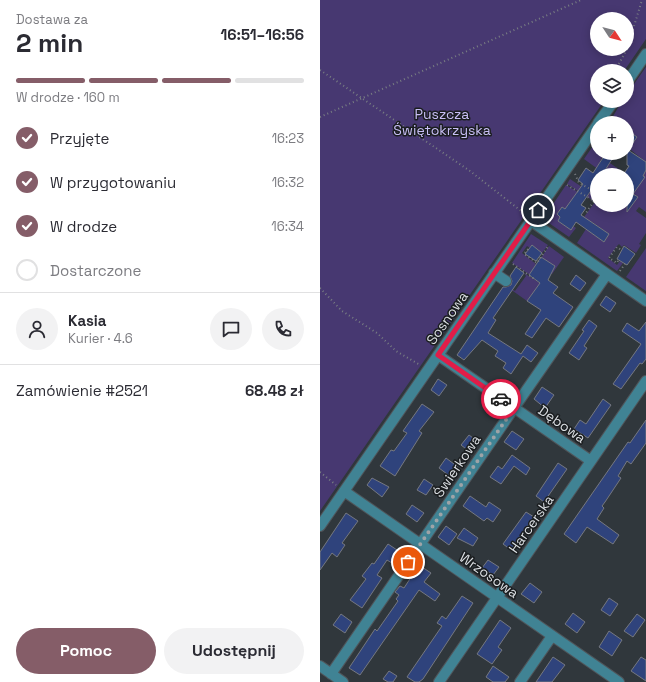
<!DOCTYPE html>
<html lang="pl">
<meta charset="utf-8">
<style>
body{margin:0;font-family:"Space Grotesk",sans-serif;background:#f2f2f3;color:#2b2b33;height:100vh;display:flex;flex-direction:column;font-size:15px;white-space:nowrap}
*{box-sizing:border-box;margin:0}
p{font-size:13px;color:#7c7c81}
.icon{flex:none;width:22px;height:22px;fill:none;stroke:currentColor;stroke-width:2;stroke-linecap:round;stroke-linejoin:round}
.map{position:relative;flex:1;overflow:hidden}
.panel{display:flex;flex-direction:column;background:#fff;width:320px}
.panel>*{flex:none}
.needle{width:26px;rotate:126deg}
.fabs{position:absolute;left:270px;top:12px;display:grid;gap:8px}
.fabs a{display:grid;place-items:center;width:44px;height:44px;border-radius:50%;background:#fff;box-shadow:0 2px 10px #0003;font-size:20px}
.pin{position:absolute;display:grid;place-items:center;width:34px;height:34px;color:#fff;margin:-17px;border:2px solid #fff;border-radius:50%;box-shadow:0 1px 4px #0007}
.courier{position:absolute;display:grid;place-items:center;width:40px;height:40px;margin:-20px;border:3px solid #e11d48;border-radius:50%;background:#fff;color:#222;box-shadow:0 1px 5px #0007}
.overview em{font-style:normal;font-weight:800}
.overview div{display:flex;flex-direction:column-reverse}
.overview{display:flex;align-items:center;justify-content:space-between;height:68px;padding:0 16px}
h1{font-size:26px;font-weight:800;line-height:30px}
.bar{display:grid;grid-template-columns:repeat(4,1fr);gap:6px 4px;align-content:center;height:48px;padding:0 16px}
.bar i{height:5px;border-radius:3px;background:#e1e1e2}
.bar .on{background:#855d68}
.bar p{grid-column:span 4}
.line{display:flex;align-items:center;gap:10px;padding:0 16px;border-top:1px solid #e1e1e2}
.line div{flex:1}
.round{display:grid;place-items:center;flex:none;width:42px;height:42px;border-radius:21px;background:#f2f2f3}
ol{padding:0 16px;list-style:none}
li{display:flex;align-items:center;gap:12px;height:44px}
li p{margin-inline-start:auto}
li .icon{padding:4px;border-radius:50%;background:#855d68;color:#fff;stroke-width:4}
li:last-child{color:#7c7c81}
li i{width:22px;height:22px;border:2px solid #e1e1e2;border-radius:50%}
.primary-button{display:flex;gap:8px;margin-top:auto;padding:8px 16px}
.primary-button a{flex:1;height:46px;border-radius:24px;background:#855d68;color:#fff;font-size:16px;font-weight:800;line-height:46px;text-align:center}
.primary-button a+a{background:#f2f2f3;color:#2b2b33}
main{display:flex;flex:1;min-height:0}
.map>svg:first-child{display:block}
.green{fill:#473871;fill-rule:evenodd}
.building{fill:#2f437c;stroke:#757880}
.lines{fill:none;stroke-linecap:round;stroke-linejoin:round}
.minor-casing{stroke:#4f555a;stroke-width:12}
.path{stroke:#797e83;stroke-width:2;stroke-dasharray:1 3;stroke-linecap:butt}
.minor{stroke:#408394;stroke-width:10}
.done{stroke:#9ea4a8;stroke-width:4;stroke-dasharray:0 7.2}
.route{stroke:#e11d48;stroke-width:5}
.labels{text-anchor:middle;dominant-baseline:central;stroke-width:3;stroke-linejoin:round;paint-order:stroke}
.park-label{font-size:14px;fill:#c8bef5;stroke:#1b1e20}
.street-label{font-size:14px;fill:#dadee2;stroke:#1b1e20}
</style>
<main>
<section class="panel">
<div class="overview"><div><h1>2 min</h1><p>Dostawa za</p></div><em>16:51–16:56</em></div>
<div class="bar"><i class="on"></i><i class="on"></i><i class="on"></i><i></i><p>W drodze · 160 m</p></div>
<ol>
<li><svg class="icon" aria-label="check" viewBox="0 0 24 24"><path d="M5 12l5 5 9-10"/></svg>Przyjęte<p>16:23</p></li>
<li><svg class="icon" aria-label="check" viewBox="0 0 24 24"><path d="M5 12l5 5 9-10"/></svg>W przygotowaniu<p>16:32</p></li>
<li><svg class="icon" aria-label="check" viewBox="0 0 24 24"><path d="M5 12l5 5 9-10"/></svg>W drodze<p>16:34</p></li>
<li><i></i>Dostarczone</li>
</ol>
<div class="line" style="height:72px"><a class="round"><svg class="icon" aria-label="person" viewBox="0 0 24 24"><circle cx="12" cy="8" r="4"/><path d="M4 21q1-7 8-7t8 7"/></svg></a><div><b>Kasia</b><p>Kurier · 4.6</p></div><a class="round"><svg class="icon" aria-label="chat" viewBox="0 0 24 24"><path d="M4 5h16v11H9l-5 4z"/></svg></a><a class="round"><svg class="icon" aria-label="phone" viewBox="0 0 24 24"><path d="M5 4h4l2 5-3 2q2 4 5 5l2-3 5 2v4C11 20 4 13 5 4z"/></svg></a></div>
<div class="line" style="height:52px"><div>Zamówienie #2521</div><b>68.48 zł</b></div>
<div class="primary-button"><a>Pomoc</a><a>Udostępnij</a></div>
</section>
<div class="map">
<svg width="326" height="682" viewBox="0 0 326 682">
<rect width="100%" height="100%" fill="#30373c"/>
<path class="green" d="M0 0H326V39L304 71H277V101H284L0 511ZM277 19H307V49H277Z
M326 67V162L307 147 311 132 307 129V123H289L302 101H307V94Z
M275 143 277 144V153H284L280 162 287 167 290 163 320 184 326 170V212L319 207 316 211 326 218V233L319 244 321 245 316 253 304 245 302 247 299 244 297 246 288 258 297 265 300 261 303 263 297 271 257 243 266 229 284 242 289 234 272 222 269 226 242 207 237 214 240 217 238 221 251 230 253 226 256 228 249 237 226 221 225 216 246 185 258 192 248 206 264 217 275 202 247 184 250 179 277 197V205C291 205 309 209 318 197L307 189V175H286L264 159Z
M211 234 228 245 222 253 212 245 210 248 207 246 202 253 216 264 213 269 218 273 213 277 192 263Z
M229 246 244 257 232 274 230 273 235 266 221 258Z
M326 248V291L306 277Z
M204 273 234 292 221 310 217 308 222 300 212 294 207 301 179 281 195 291 206 276Z"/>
<path class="building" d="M307 130 317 137 308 150 326 162V170L323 176 325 177 313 194 318 197 307 212V175H303L309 166 307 165Z
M286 153H296L282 175H276L277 182 261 205 266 208 261 215 289 234 284 242 256 222 251 230 238 221 240 217 237 214 242 207 245 209 263 184 258 180 266 168 273 173Z
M212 245 222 253 216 261 205 254Z
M304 246 315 254 307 265 297 259Z
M221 257 235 266 228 280 238 287 233 293 253 307 239 327 226 318 212 338 205 334 221 310 207 301 220 283 209 275Z
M196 267 204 273 173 318 176 320 168 333 201 354 207 345 218 353 211 362 203 356 191 374 183 368 186 363 175 356 178 351 162 340 144 360 137 355 183 287H186L191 285 192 281 190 276Z
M256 275 266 283 260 291 250 284Z
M286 296 296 303 290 312 280 305Z
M269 320 277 326 264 346 267 348 259 360 249 353 264 331 262 330Z
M326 322V359L322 364 320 363 301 389 293 384 321 344 302 331 307 323 319 331Z
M118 379 127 385 119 396 111 390Z
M222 387 234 395 225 408 214 399Z
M283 399 291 405 268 438 254 429 260 420 266 424Z
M102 404 114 412 99 431 102 433 75 476 60 466 71 450 74 451 87 433 83 431Z
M326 420V443L311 464 307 461 298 476 301 478 285 502 282 506 284 508 277 519 299 535 293 544 267 527 256 543 244 534 308 442 310 443Z
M192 431 204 439 196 450 184 442Z
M149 435 157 441 150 452 141 445Z
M192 455 210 468 206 475 194 466 181 484 170 477 178 466 182 469Z
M126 458 138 467 131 477 119 468Z
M238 463 247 469 224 502 216 496Z
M52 478 69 487 62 497 47 485Z
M104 479 113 485 106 495 97 490Z
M150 496 166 507 169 502 181 510 173 522 167 518 164 521 143 506Z
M92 505 104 513 97 522 86 514Z
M206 512 214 517 191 550 183 544Z
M26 513 38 521 22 543 25 545 17 557 12 553 0 570V552Z
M126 526 137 534 129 545 118 537Z
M144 528 158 538 153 546 137 538Z
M68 544 80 552 72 563 67 560 57 575 62 578 42 608 30 600 46 579 42 576 52 563 54 564Z
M168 560 179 567 173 575 162 568Z
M99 565 111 573 104 582 120 594 115 601 99 590 40 675 29 668 55 629 57 631 78 601 76 599 79 595 75 592 80 586 84 588Z
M210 583 222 592 214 603 201 594Z
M142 596 153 603 103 679 99 682H95L87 677 122 626 117 623 122 616 126 619Z
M289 598 298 604 290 616 281 610Z
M253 613 265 622 257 633 245 624Z
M21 614 32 622 25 633 13 625Z
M317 614 325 620 313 637 304 631Z
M180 620 191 628 178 647 182 650 172 664 157 654Z
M289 631 302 640 292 656 279 647Z
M233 657 245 665 232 682H216Z
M321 657 326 660V681L311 671Z
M173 666 189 677 185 682H173L166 677Z
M69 671 77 676 73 682H68L63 679Z"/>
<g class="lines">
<defs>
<path id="minor" d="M307 82 326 54
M278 123 294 101
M211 221 326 301
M174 273 186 281
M118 355 271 461
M24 491 299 682
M0 526 277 125
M0 666 23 682
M11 674 194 408 287 274
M119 682 326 381
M200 682 232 636"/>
</defs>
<use href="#minor" class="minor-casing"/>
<path class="path" d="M307 49 322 0
M0 70 150 171 205 214
M295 71 307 49
M0 117 261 0
M293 153 297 157 296 159
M255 174 259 183 274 191 277 190
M247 185 274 201 266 213
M208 249 204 254 217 263 229 245
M298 261 297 263 289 258 297 247 301 250
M193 264 213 278H215
M300 271 305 264
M0 288 22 311 57 333 76 351 100 365
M0 472 16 485"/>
<use href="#minor" class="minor"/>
</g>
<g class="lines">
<path class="done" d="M88 562 194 408 181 399"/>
<path class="route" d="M181 399 118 355 218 210"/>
</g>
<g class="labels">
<g class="park-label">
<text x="122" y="114">Puszcza<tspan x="122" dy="16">Świętokrzyska</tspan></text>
</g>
<g class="street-label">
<text transform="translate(127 318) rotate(-55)">Sosnowa</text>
<text transform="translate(242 424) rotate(35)">Dębowa</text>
<text transform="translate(137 466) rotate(-56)">Świerkowa</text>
<text transform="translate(211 524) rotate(-55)">Harcerska</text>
<text transform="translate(169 575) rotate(35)">Wrzosowa</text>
</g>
</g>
</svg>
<div class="fabs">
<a><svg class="needle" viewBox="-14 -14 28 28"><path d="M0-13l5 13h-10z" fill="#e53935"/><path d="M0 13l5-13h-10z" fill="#7c7c81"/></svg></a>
<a><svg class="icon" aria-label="layers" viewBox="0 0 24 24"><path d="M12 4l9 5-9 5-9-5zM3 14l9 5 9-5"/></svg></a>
<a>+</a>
<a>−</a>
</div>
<div class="pin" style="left:88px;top:562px;background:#ea580c"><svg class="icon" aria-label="bag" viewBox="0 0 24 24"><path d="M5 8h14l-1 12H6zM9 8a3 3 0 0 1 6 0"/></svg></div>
<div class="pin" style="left:218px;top:210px;background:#1f2937"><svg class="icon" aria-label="home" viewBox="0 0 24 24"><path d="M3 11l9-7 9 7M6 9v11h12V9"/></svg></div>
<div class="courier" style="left:181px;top:399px"><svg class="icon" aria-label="car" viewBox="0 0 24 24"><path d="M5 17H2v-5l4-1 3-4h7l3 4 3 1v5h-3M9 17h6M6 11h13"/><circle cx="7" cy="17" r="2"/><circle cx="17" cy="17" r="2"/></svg></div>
</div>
</main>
